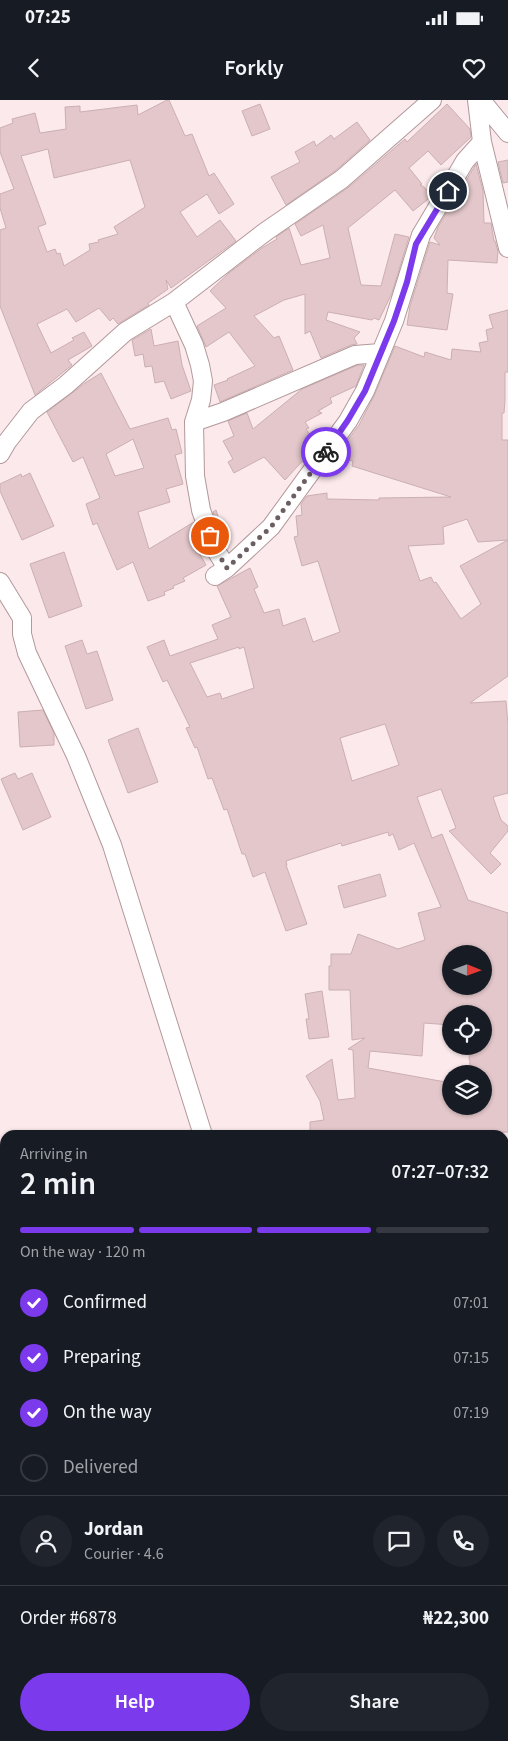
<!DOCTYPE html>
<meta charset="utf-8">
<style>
body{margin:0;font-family:"Source Sans 3",sans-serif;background:#20242c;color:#f1f3f6;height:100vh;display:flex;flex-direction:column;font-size:19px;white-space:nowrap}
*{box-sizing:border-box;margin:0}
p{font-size:16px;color:#9ea1a6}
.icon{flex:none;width:28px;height:28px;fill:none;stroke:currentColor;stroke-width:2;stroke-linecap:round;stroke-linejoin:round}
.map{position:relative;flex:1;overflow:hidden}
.drawer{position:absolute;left:0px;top:1030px;width:509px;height:611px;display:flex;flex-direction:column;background:#171b24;border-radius:15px 15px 0 0;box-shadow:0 1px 4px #0004}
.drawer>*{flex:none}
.needle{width:32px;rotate:91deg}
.controls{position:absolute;left:442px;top:845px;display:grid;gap:10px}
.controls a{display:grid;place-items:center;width:50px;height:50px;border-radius:50%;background:#171b24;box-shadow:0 1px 4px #0004;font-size:25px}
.pin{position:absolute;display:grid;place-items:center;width:42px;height:42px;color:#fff;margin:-21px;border:2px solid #fff;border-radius:50%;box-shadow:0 1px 5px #0007}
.courier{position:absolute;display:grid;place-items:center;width:50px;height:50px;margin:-25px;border:4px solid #7c3aed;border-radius:50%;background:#fff;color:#222;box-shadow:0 1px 6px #0007}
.summary em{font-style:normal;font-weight:600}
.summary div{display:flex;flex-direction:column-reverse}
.summary{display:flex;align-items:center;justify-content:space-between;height:85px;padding:0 20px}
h1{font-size:32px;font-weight:600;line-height:38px}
.bar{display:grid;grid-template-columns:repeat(4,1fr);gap:8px 5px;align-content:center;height:60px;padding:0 20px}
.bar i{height:6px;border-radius:4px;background:#363941}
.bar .active{background:#7c3aed}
.bar p{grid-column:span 4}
.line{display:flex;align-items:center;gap:12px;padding:0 20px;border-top:1px solid #363941}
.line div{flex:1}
.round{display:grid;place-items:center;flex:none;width:52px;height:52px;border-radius:26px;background:#20242c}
ol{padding:0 20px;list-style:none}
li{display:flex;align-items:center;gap:15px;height:55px}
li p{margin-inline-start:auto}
li .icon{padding:5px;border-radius:50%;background:#7c3aed;color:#fff;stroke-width:4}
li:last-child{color:#9ea1a6}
li i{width:28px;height:28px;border:2px solid #363941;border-radius:50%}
.action{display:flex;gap:10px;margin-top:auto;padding:10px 20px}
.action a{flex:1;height:58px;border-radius:30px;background:#7c3aed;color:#fff;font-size:20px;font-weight:600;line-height:58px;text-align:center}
.action a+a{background:#20242c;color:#f1f3f6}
.status{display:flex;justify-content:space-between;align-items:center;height:35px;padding:0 25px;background:#171b24;direction:ltr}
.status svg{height:14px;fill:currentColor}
header{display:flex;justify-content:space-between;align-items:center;height:65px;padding:0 20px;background:#171b24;font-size:22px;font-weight:600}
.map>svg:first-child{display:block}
.building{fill:#e3c7ca;stroke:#cbafb2;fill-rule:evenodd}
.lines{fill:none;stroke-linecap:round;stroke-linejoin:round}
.street-casing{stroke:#b3989b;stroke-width:20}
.street{stroke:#fff;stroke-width:18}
.rail{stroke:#786c6d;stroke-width:4;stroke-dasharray:9 9;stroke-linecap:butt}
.done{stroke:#6b5f61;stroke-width:5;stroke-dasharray:0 9}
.route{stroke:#7c3aed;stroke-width:6}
</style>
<div class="status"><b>07:25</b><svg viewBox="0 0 49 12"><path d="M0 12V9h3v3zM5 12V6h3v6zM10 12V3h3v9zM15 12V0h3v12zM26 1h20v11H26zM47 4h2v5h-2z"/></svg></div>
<header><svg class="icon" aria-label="back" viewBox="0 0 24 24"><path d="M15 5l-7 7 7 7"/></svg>Forkly<svg class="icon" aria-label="heart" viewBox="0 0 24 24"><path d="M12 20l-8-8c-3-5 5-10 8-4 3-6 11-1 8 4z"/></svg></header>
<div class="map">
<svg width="508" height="1641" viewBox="0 0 508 1641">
<rect width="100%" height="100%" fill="#fbe9eb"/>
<path class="building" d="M167 0H169L185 36 192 34 209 76 214 73 234 104 219 114 207 94 180 112 197 137 220 120 236 141 171 188 166 180 168 189 148 203 149 205 118 224 113 218 110 221 99 208 76 222 67 209 37 224 51 253 74 240 72 238 84 232 92 246 68 260 72 265 35 295 0 206V130L6 128 0 108V94L14 89 0 52V28L13 23 12 19 35 13 40 33 66 29 65 7 80 6V12L137 5 138 15ZM48 49 54 78 130 60 145 107 114 127 118 134 98 140 99 142 89 144 90 150 64 166 60 153 57 154 55 149 47 152 38 127 46 124 21 56Z
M260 4 270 29 252 36 242 11Z
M447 4 470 29 471 37 441 65 428 51 409 68 422 84 420 85 424 87 432 96 413 111 395 90 348 128 361 185 381 186 395 134 409 137 392 193 379 220 374 218 372 220 328 212 326 220 360 232 354 238 357 244 351 245 321 258 310 231 305 234V194L284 200 254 216 274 238 279 236 293 270 220 302 214 285 228 280 227 279 255 266 229 232 206 247 197 226 226 208 210 191 229 173 262 148 277 139 276 137 289 128 301 165 330 158 323 125 301 136 295 124 349 87 405 39 407 42Z
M357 22 370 40 335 71 286 105 271 77 300 62 295 52 314 41 316 46 331 35 334 39Z
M508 60V82L503 83 498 62Z
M476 64 483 91 484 123H491L494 141H495L498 151 497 163 448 160 447 193 453 194 447 230 407 225 410 206 430 142 440 145 434 138 438 127Z
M508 210V272H505V300L504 313H502V340H508V440L478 442 467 419 443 427 444 444 408 446 420 481 431 477 434 483 436 482 461 519 481 504 460 466 508 440V576L470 603 506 601 508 625V693L493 697 501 720 508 726V731L490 753 501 764 491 774 449 731 456 728 441 689 417 697 432 738 442 734 468 800 508 813V1032L448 1035H310V1022L324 1020 320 1001 306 976 332 959 338 1000 355 998 353 950 348 949 365 938 352 940 350 890H329V866H331V854H351L358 834 398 849 425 840 418 813 441 807 414 743 399 750 393 734 389 736 388 732 342 746 341 743 286 761 287 765H286L307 824 286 831 265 772 253 777 245 754H242L227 709 224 710 212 678 208 679 197 647 195 648 186 628 190 627 167 580 163 582 147 547 164 540 170 556 218 539 212 525 231 517 217 486 250 468 258 487 254 489 264 513 279 509 283 526 305 518 313 542 340 532 318 461 302 466 294 437 298 436 296 416 302 415 301 404 307 396 327 393V399L379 400V398L451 397 352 366 353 361 338 357 341 349 359 325 374 296 395 246 424 257 425 252 451 260 452 249 481 252 479 243 488 241 486 230 493 228 489 215ZM239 547V549L244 547 254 588 222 599 220 593 207 597 190 563ZM385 624 399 665 352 681 340 638ZM451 854H484V889L469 886H451ZM451 914H484V946H470L469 960H470L469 974H484V1006H451V983L368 968 370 951 422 956 424 923 451 925Z
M151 229 154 246 178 241 182 265 191 291 171 299 164 281 155 283 152 266 145 267 143 254 135 256 132 240Z
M358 265H364L356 286 330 298 332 303 318 311 322 313 305 322 309 328 306 329 315 341 302 351 307 356 285 380 264 357 234 373 228 362 233 359 223 341 234 336 228 321 247 313 253 329 302 289Z
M101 273 130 329 168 318 172 330 176 329 182 353 175 355 183 384 166 389 170 402 138 412 149 449 194 422 204 449 198 451 206 465 183 478 185 481 173 486 174 488 164 492 165 495 148 501 133 462 117 470 97 423 93 425 86 404 100 398 83 357 73 362 47 312 85 283ZM133 339 144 368 115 376 106 354Z
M30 373 54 426 22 440 0 391V384L21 374 22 377Z
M216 410 223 433H221L213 412Z
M64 452 82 506 49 518 30 464Z
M82 540 87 554 97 551 113 600 86 609 65 546Z
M43 610 54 633V645L20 647 18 612Z
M138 628 158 682 128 693 108 640Z
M15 673 18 679 32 673 51 717 23 730 1 679Z
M380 774 386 796 344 808 338 786Z
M322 891 329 937 309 939 306 919H309L305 894Z"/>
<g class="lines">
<defs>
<path id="street" d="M477 0 482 42 508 148
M481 0 508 33
M174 202 194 245 200 265 203 281 201 300 194 322 195 376 201 410 215 449 227 468
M194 322 223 312 355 255 380 253
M0 354 7 342 31 311 66 285 125 232 174 202 265 132 342 79 432 0
M215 476 227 468 271 427 348 321 365 291 394 221 421 135 465 61 482 42
M0 482 22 518V534L27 553 76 656 112 745 203 1035
M504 1523H508
M508 1599 506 1610 508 1624
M408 1636 411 1641"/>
</defs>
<use href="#street" class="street-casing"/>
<use href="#street" class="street"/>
<path class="rail" d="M0 1344 5 1352
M202 1636 206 1641"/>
</g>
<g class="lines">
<path class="done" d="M210 436 215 449 227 468 271 427 326 352"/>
<path class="route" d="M326 352 348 320 365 291 394 221 407 182 416 144 448 91"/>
</g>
</svg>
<div class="controls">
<a><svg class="needle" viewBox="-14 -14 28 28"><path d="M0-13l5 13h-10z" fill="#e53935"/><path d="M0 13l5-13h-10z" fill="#9ea1a6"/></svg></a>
<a><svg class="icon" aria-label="locate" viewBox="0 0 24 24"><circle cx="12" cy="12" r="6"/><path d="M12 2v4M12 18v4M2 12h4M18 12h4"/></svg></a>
<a><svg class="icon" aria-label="layers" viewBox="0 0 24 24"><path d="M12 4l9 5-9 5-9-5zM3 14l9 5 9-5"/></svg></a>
</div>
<div class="pin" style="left:210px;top:436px;background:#ea580c"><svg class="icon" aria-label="bag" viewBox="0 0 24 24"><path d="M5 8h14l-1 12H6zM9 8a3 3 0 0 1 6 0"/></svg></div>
<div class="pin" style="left:448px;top:91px;background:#1f2937"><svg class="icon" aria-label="home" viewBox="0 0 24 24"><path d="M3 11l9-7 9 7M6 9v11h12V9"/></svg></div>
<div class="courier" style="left:326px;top:352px"><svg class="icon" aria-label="bike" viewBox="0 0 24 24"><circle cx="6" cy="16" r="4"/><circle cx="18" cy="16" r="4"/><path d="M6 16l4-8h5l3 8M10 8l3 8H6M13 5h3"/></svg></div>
<section class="drawer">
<div class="summary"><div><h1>2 min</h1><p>Arriving in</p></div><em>07:27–07:32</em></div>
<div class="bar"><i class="active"></i><i class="active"></i><i class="active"></i><i></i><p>On the way · 120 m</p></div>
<ol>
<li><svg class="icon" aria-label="check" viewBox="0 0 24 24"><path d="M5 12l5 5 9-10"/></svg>Confirmed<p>07:01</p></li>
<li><svg class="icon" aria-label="check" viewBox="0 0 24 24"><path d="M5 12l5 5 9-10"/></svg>Preparing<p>07:15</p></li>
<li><svg class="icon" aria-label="check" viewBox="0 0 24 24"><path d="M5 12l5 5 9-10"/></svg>On the way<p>07:19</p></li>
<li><i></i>Delivered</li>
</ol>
<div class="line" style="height:90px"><a class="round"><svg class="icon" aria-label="person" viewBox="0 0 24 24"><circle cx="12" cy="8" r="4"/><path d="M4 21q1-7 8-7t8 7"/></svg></a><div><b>Jordan</b><p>Courier · 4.6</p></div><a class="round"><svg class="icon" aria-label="chat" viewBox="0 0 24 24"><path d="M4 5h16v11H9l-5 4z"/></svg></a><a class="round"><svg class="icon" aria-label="phone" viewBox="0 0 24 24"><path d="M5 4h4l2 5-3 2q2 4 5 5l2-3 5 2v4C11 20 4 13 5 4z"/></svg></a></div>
<div class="line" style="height:65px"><div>Order #6878</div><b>₦22,300</b></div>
<div class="action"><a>Help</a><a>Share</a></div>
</section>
</div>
